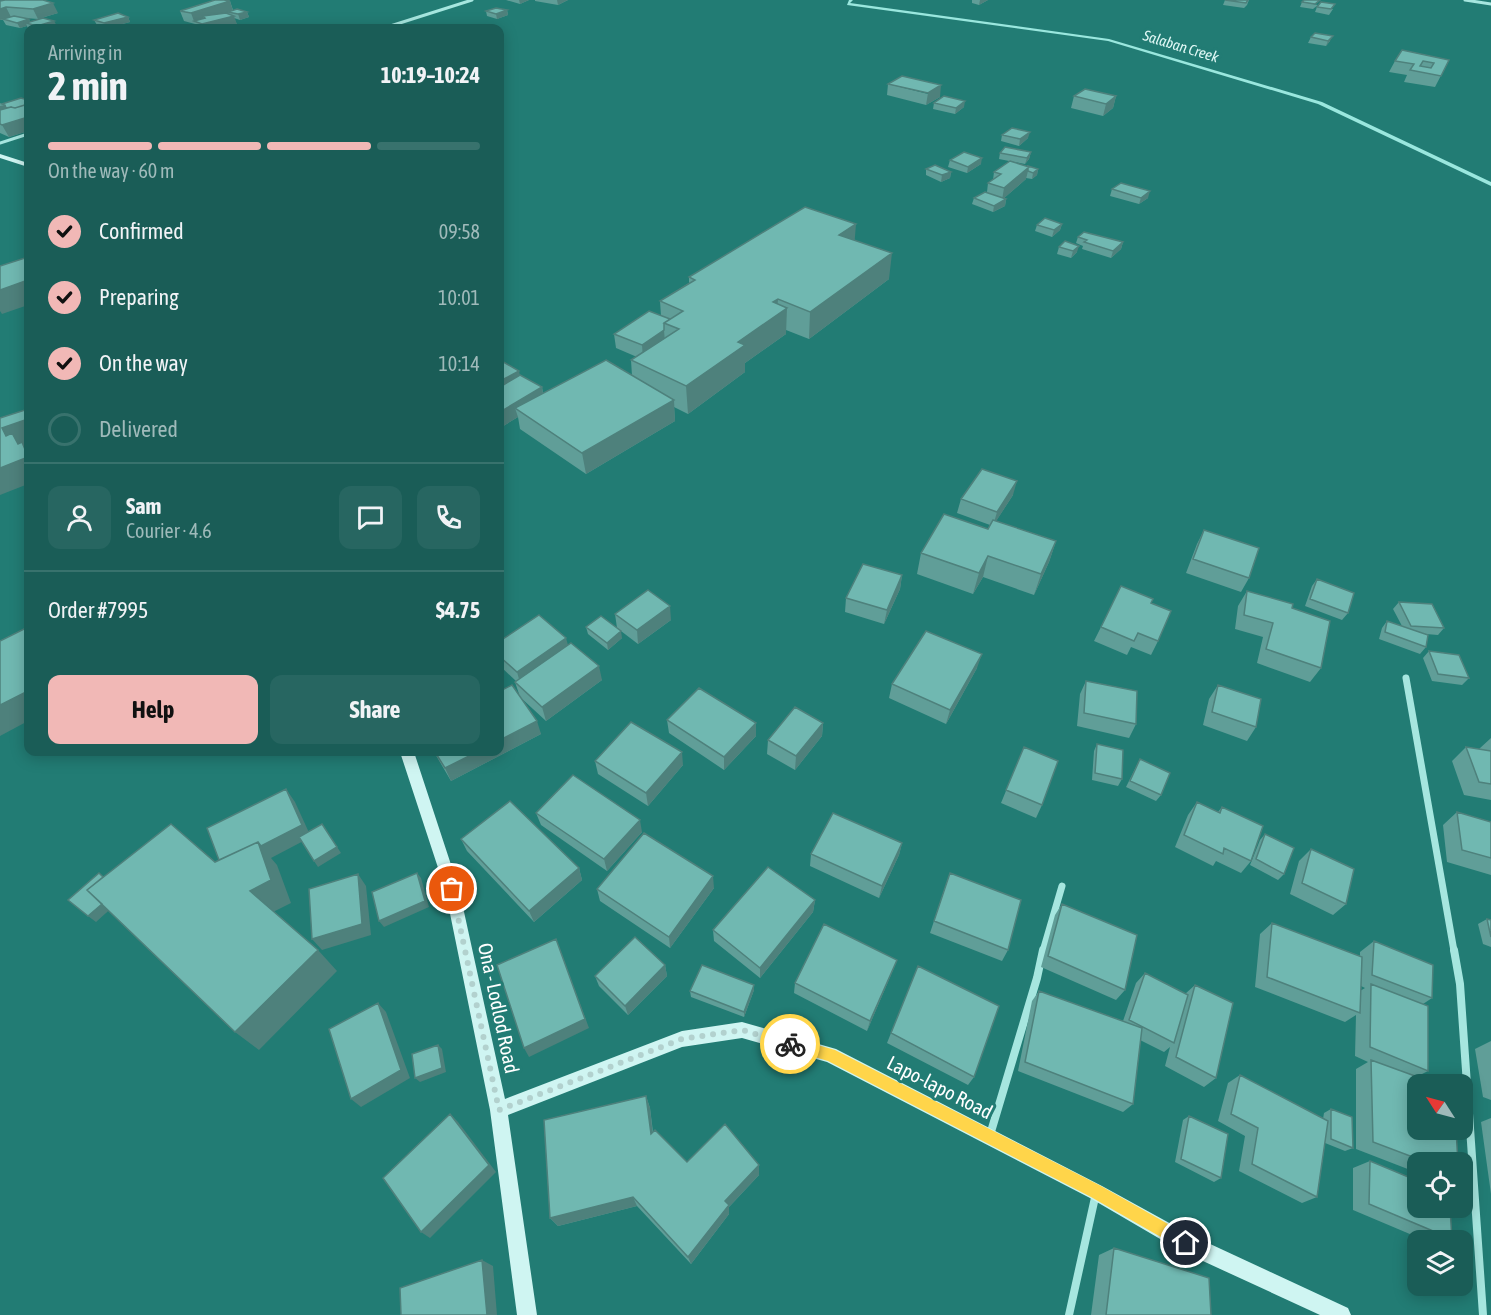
<!DOCTYPE html>
<meta charset="utf-8">
<style>
body{margin:0;font-family:"Asap Condensed",sans-serif;background:#276661;color:#f1f3f6;height:100vh;display:flex;flex-direction:column;font-size:22px;white-space:nowrap}
*{box-sizing:border-box;margin:0}
p{font-size:20px;color:#9fbaba}
.icon{flex:none;width:33px;height:33px;fill:none;stroke:currentColor;stroke-width:2;stroke-linecap:round;stroke-linejoin:round}
.map{position:relative;flex:1;overflow:hidden}
.sheet{position:absolute;left:24px;top:24px;width:480px;height:732px;display:flex;flex-direction:column;background:#1a5d57;border-radius:12px;box-shadow:0 3px 15px #0003}
.sheet>*{flex:none}
.needle{width:39px;rotate:306deg}
.fabs{position:absolute;left:1407px;top:1074px;display:grid;gap:12px}
.fabs a{display:grid;place-items:center;width:66px;height:66px;border-radius:12px;background:#1a5d57;box-shadow:0 3px 15px #0003;font-size:30px}
.pin{position:absolute;display:grid;place-items:center;width:51px;height:51px;color:#fff;margin:-26px;border:3px solid #fff;border-radius:50%;box-shadow:0 2px 6px #0007}
.courier{position:absolute;display:grid;place-items:center;width:60px;height:60px;margin:-30px;border:4px solid #ffd54a;border-radius:50%;background:#fff;color:#222;box-shadow:0 2px 8px #0007}
.head em{font-style:normal;font-weight:700}
.head div{display:flex;flex-direction:column-reverse}
.head{display:flex;align-items:center;justify-content:space-between;height:102px;padding:0 24px}
h1{font-size:39px;font-weight:700;line-height:45px}
.bar{display:grid;grid-template-columns:repeat(4,1fr);gap:9px 6px;align-content:center;height:72px;padding:0 24px}
.bar i{height:8px;border-radius:4px;background:#38726d}
.bar .current{background:#f1b8b6}
.bar p{grid-column:span 4}
.line{display:flex;align-items:center;gap:15px;padding:0 24px;border-top:2px solid #38726d}
.line div{flex:1}
.round{display:grid;place-items:center;flex:none;width:63px;height:63px;border-radius:12px;background:#276661}
ol{padding:0 24px;list-style:none}
li{display:flex;align-items:center;gap:18px;height:66px}
li p{margin-inline-start:auto}
li .icon{padding:6px;border-radius:50%;background:#f1b8b6;color:#111;stroke-width:4}
li:last-child{color:#9fbaba}
li i{width:33px;height:33px;border:3px solid #38726d;border-radius:50%}
.cta{display:flex;gap:12px;margin-top:auto;padding:12px 24px}
.cta a{flex:1;height:69px;border-radius:12px;background:#f1b8b6;color:#111;font-size:24px;font-weight:700;line-height:69px;text-align:center}
.cta a+a{background:#276661;color:#f1f3f6}
.map>svg:first-child{display:block}
.lines{fill:none;stroke-linecap:round;stroke-linejoin:round}
.stream{fill:#9ae7de;fill-rule:evenodd}
.street-far2{stroke:#a6e6df;stroke-width:3}
.street-far1{stroke:#a6e6df;stroke-width:7}
.street{stroke:#a6e6df;stroke-width:8}
.secondary{fill:#cff5f2;fill-rule:evenodd}
.wall{fill:#609e98;fill-rule:evenodd}
.shaded-wall{fill:#4e817c}
.building{fill:#70b8b1;stroke:#4e817c;stroke-width:1.5;fill-rule:evenodd}
.route{fill:#ffd54a}
.done{stroke:#b2d1ce;stroke-width:6;stroke-dasharray:0 10.8}
.labels{text-anchor:middle;dominant-baseline:central;stroke-width:6;stroke-linejoin:round;paint-order:stroke}
.far-water-label{font-size:15px;font-style:italic;fill:#e0f8f5;stroke:#227c74}
.near-street-label{font-size:20px;fill:#fff;stroke:#227c74}
</style>
<div class="map">
<svg width="1491" height="1315" viewBox="0 0 1491 1315">
<rect width="100%" height="100%" fill="#227c74"/>
<g class="lines">
<path class="stream" d="M849 0H853L850 3 1109 39 1322 102 1491 182V186L1318 104 1108 41 847 5Z"/>
<path class="street-far2" d="M1465 0 1491 4
M384 28 472 0
M0 143 28 134"/>
<path class="street-far1" d="M1406 678 1454 951
M1043 951 1062 886"/>
<path class="street" d="M1454 950 1460 984 1483 1315
M990 1135 1037 978 1043 950
M1069 1315 1096 1193"/>
<path class="secondary" d="M0 154 28 163V167L0 158Z
M400 752H414L459 889 505 1099 682 1031 742 1022 836 1049 1102 1186 1193 1236 1348 1308 1351 1315H1320L1179 1250 1090 1198 827 1062 742 1038 682 1047 508 1115 537 1315H517L490 1110 445 889Z"/>
</g>
<path class="wall" d="M506 0H529L520 4Z
M535 0H568L558 5 535 1Z
M972 0H988L979 5 972 3Z
M1225 0H1249L1247 5 1244 8 1223 5Z
M0 1 58 13 38 19 24 18 29 19 30 22 57 26 50 28 28 29 27 26 20 28 6 25 3 20H0Z
M230 1 233 10 247 12 249 17 240 20 234 18 238 27 231 28H197L195 24 184 21 180 11Z
M1302 2 1318 5 1313 9 1300 7Z
M1317 7 1333 9 1329 15 1315 12Z
M507 10 508 15 497 19 487 16 486 11Z
M128 17 130 22 107 28 97 25 94 20Z
M1311 37 1330 41 1326 46 1308 43Z
M1449 60 1435 87 1404 82 1407 75 1389 72 1395 61Z
M888 84 940 97 926 105 887 95Z
M1074 96H1116L1113 108 1103 116 1071 108Z
M28 100V131L9 137 0 133V103L2 104Z
M934 103 964 107 955 114 933 109Z
M1002 135 1028 138 1019 146 1001 141Z
M1031 152 1029 159 1025 164 999 159 1000 153Z
M950 160 981 164 967 173 948 167Z
M1028 167 1038 169 1037 175 1032 179 1026 178V179L1004 198 1006 199 1005 206 993 212 972 204 974 198 987 192 988 183 993 180 994 172Z
M926 169 951 172 950 178 941 182 926 175Z
M1112 189 1148 198 1139 204 1110 196Z
M1062 224 1060 230 1052 237 1035 231 1037 225Z
M1078 237 1123 242 1121 249 1111 258 1082 249 1083 246 1076 243Z
M855 241 889 279 809 339 786 330V334L745 363V372L688 414 674 407 675 421 586 474 520 429 518 417 500 428V360L519 371V375L542 387 543 393 632 376 631 360 637 357 616 348 614 334 661 316 660 301 689 283V277Z
M1059 247 1077 252 1071 258 1057 254Z
M1013 495 996 521 1056 541 1049 562 1034 595 983 577 973 594 917 574 921 553 988 529 990 525 957 513 961 499Z
M1204 530 1249 578 1241 592 1186 573 1197 544Z
M902 575 900 589 884 624 845 612 846 598Z
M1317 579 1348 613 1342 620 1305 606 1312 586Z
M1247 591 1292 608 1321 668 1310 682 1257 663 1263 637 1235 629 1238 606Z
M1399 602 1444 628 1438 635 1426 634V647L1420 654 1379 639 1382 628 1387 621 1402 626 1393 609Z
M1151 603 1158 641 1151 655 1131 647 1127 655 1094 641 1101 627Z
M615 614 671 620 638 644 617 628Z
M586 627 622 638 608 650 588 634Z
M500 641 568 645 602 680 546 721 520 697 541 734 451 781 434 752H500L519 694 515 682 516 681 500 666Z
M1429 651 1469 678 1462 685 1432 681 1423 658Z
M977 668 946 724 889 698 892 684Z
M1086 681 1136 724 1129 738 1077 726 1080 694Z
M1218 685 1256 727 1247 741 1203 725 1209 699Z
M667 720 756 736 724 770 669 733Z
M823 723 822 736 795 770 767 754 768 740Z
M1491 738V800L1464 795 1452 761 1466 747 1479 749Z
M1097 744 1122 779 1118 786 1092 780 1094 751Z
M1024 747 1042 805 1036 818 1001 803Z
M1140 759 1161 795 1156 801 1126 787Z
M595 761 683 765 648 806 598 774Z
M1197 802 1218 812 1222 807 1251 861 1241 873 1216 861 1213 866 1175 847 1188 815Z
M1457 812 1491 822V875L1447 862 1443 825Z
M536 813 642 832 607 871 541 825Z
M1265 834 1284 874 1278 880 1250 865 1260 840Z
M461 839 579 868 582 880 534 922 467 851Z
M902 843 899 855 879 898 810 866 811 854Z
M1311 849 1346 904 1333 915 1290 894 1299 861Z
M946 885 1008 950 1002 961 930 933Z
M714 888 670 948 600 901 597 889Z
M815 900 813 912 760 978 714 941 713 930Z
M1062 904 1125 990 1116 1000 1041 967 1055 915Z
M1487 919 1491 920V947L1483 944 1478 924Z
M1272 923 1360 956V952L1374 941 1432 998 1423 1004 1428 1071 1416 1077 1458 1162H1418V1173L1356 1149V1069L1368 1062 1355 1056 1356 1015 1345 1022 1255 987 1260 934ZM1361 986 1365 988 1360 991Z
M897 960 893 970 867 1031 794 993 795 983Z
M665 965 667 976 628 1015 599 986 595 976Z
M1145 973 1185 994 1195 985 1216 1078 1204 1087 1165 1066 1170 1047 1164 1052 1140 1040 1133 1104 1123 1112 1018 1071 1032 1001 1039 991 1123 1021 1136 983Z
M754 990 744 1017 691 997 690 991Z
M891 1033 974 1077 968 1085 887 1043Z
M1491 1041V1100L1483 1097 1475 1049Z
M1240 1075 1323 1119 1324 1113 1331 1109 1353 1148 1345 1151 1325 1143 1317 1197 1302 1203 1239 1171 1245 1136 1218 1121 1228 1083Z
M646 1096 650 1108 653 1132 687 1162 759 1175 729 1207V1214L691 1264 637 1206 558 1226 550 1218Z
M1189 1116 1221 1178 1214 1182 1175 1162 1183 1120Z
M1491 1118V1194L1481 1122Z
M1370 1161 1452 1239 1446 1240H1424L1353 1210V1168Z
M1114 1248 1211 1315H1091L1099 1255Z"/>
<path class="shaded-wall" d="M519 0H529L520 4Z
M557 0H568L558 5Z
M980 0H988L979 5Z
M230 1 233 11 228 12V13L206 20 205 18 203 16 204 21H194L195 24 191 13Z
M53 3 58 13 38 19 33 9Z
M6 7 11 17 0 20V9Z
M507 10 508 15 497 19 496 14Z
M247 12 249 17 240 20 238 14Z
M234 16 238 27 231 28H204L202 24Z
M128 17 130 22 107 28 104 23Z
M29 19 31 24 26 23 27 26 20 28 17 23Z
M54 21 57 26 50 28H38L37 26Z
M1333 36 1330 41 1326 46 1328 41Z
M941 85 940 97 926 105 928 93Z
M1116 96 1113 108 1103 116 1106 104Z
M965 101 964 107 955 114 956 108Z
M5 105 11 117 0 121V106Z
M28 117V131L9 137 2 125Z
M1030 132 1028 138 1019 146 1020 139Z
M1031 152 1029 159 1025 164 1027 158Z
M982 158 981 164 967 173 968 167Z
M1029 167 1026 179 1002 200 1004 188Z
M1038 169 1037 175 1032 179 1033 173Z
M951 172 950 178 941 182 942 175Z
M1150 191 1148 198 1139 204 1141 198Z
M1006 199 1005 206 993 212 994 206Z
M856 224 854 249 839 235Z
M1062 224 1060 230 1052 237 1054 230Z
M1123 242 1121 249 1111 258 1113 251Z
M1079 246 1077 252 1071 258 1073 251Z
M892 253 889 279 809 339 810 312Z
M28 280V305L2 314 0 311V290Z
M778 299 777 314 787 308 786 334 745 363V372L688 414 686 386 738 342 773 302Z
M664 330 665 343 643 359 642 345Z
M519 371 522 385 500 397V381Z
M542 387 544 401 515 408 518 417 500 428V412Z
M674 400 675 421 586 474 582 453Z
M28 419V445L25 447 28 452V484L0 495V468L6 436 2 428Z
M1017 481 1013 495 993 526 997 512Z
M1056 541 1049 562 1034 595 1041 574Z
M988 556 983 577 973 594 979 573Z
M902 575 900 589 884 624 887 610Z
M670 606 671 620 638 644 637 630Z
M621 631 622 638 608 650 607 643Z
M566 638 570 652 521 686 517 672Z
M982 654 977 668 946 724 950 710Z
M599 666 602 680 546 721 542 707Z
M28 691V721L0 736V705Z
M537 721 541 734 451 781 445 768 477 752H500V740Z
M756 723V736L724 770V757Z
M823 723 822 736 795 770 796 756Z
M682 752 683 765 648 806 646 793Z
M286 789 295 802 311 837 271 858 277 865 291 903 271 913 250 891 258 842Z
M640 820 642 832 607 871 604 859Z
M322 824 341 853 318 867 314 861Z
M902 843 899 855 879 898 882 886Z
M579 868 582 880 534 922 529 911Z
M417 873 421 878 429 907 384 927 379 921Z
M358 874 366 886 371 935 322 950 312 939Z
M713 876 714 888 670 948 669 937Z
M119 890 126 895 96 922 88 916Z
M815 900 813 912 760 978V968Z
M556 939 589 1028 529 1057 524 1048Z
M318 950 337 971 259 1050 235 1032Z
M897 960 893 970 867 1031 870 1021Z
M665 965 667 976 628 1015 625 1006Z
M754 985V990L744 1017V1012Z
M378 1003 386 1012 410 1078 361 1107 351 1099Z
M438 1045 442 1049 446 1072 420 1082 415 1078Z
M646 1096 650 1108 654 1145 651 1134Z
M450 1114 458 1122 496 1172 430 1238 421 1232Z
M759 1165V1175L729 1207V1214L691 1264 688 1257 725 1201Z
M633 1197 637 1206 558 1226 550 1218Z
M482 1260 493 1266 497 1315H487Z"/>
<path class="building" d="M5 0H43L53 3 33 9 6 7 0 9V1Z
M215 0H224L230 1 191 13 180 11Z
M1225 0H1248L1246 3Z
M1304 0H1320L1315 4 1302 2Z
M1321 2 1335 4 1331 9 1317 7Z
M496 8 507 10 496 14 486 11Z
M237 9 247 12 238 14 228 12Z
M118 13 128 17 104 23 94 20Z
M226 13 234 16 202 24 194 21 205 18 203 16Z
M14 16 29 19 17 23 3 19Z
M43 18 54 21 37 26 26 23Z
M1315 33 1333 36 1328 41 1311 37Z
M1402 50 1449 60 1441 76 1410 70 1414 64 1395 61ZM1423 61 1434 63 1431 68 1420 66Z
M902 76 941 85 928 93 888 84Z
M1085 89 1116 96 1106 104 1074 96Z
M944 96 965 101 956 108 934 103Z
M21 98 28 100V104L15 108 11 107 6 108 5 105 2 104Z
M28 104V117L2 125 0 124V110L11 107 15 108Z
M1012 128 1030 132 1020 139 1002 135Z
M1005 147 1031 152 1027 158 1000 153Z
M964 152 982 158 968 167 950 160Z
M1010 161 1029 167 1004 188 988 183 1001 174 994 172Z
M935 165 951 172 942 175 926 169Z
M1028 166 1038 169 1033 173 1028 171Z
M1121 183 1150 191 1141 198 1112 189Z
M985 192 1006 199 994 206 974 198Z
M805 207 856 224 839 235 892 253 810 312 778 299 773 302 787 308 738 342 745 345 686 386 631 360 679 329 664 323 683 311 660 301 695 280 689 277Z
M1045 218 1062 224 1054 230 1037 225Z
M1084 232 1123 242 1113 251 1084 242 1087 240 1078 237Z
M1065 241 1079 246 1073 251 1059 247Z
M28 257V280L0 290V266Z
M649 311 670 319 664 323V330L642 345 614 334Z
M500 360 519 371 500 381Z
M606 360 674 400 582 453 515 408Z
M520 375 542 387 500 412V387Z
M28 409V419L2 428 6 436 12 433 18 444 22 442 28 457 0 468V418Z
M982 469 1017 481 997 512 961 499Z
M944 514 988 529 993 520 1056 541 1041 574 988 556 979 573 921 553Z
M1204 530 1259 548 1249 578 1193 559Z
M863 564 902 575 887 610 846 598Z
M1317 579 1354 593 1348 613 1310 599Z
M1121 586 1153 599 1151 603 1171 611 1158 641 1138 633 1134 641 1101 627Z
M648 590 670 606 637 630 615 614Z
M1247 591 1293 604 1292 608 1330 621 1321 668 1266 649 1273 623 1244 615Z
M1399 602 1432 604 1444 628 1411 626Z
M539 615 566 638 517 672 500 657V641Z
M601 616 621 631 607 643 586 627Z
M1387 621 1428 635 1426 647 1385 632Z
M28 627V691L0 705V641Z
M926 631 982 654 950 710 892 684Z
M571 643 599 666 542 707 515 682Z
M1429 651 1459 655 1469 678 1438 674Z
M1086 681 1137 691 1136 724 1084 713Z
M512 685 537 721 500 740V691Z
M1218 685 1261 699 1256 727 1212 712Z
M699 688 756 723 724 757 667 720Z
M795 707 823 723 796 756 768 740Z
M631 722 682 752 646 793 595 761Z
M1097 744 1123 750 1122 779 1095 773Z
M1024 747 1058 761 1042 805 1006 790Z
M1466 747 1491 751V784L1479 782Z
M435 752H477L445 768Z
M1140 759 1170 773 1161 795 1130 781Z
M573 775 640 820 604 859 536 813Z
M286 789 302 825 261 846 258 842 219 860 207 828Z
M510 801 579 868 529 911 461 839Z
M1197 802 1220 813 1222 807 1263 826 1251 861 1224 848 1223 854 1184 835Z
M1457 812 1491 822V858L1462 850Z
M833 813 902 843 882 886 811 854Z
M171 824 215 862 258 842 271 880 250 891 318 950 235 1032 87 890Z
M322 824 337 847 314 861 299 837Z
M644 833 713 876 669 937 597 889Z
M1265 834 1294 848 1284 874 1256 859Z
M1311 849 1354 869 1346 904 1302 883Z
M768 867 815 900 760 968 713 930Z
M99 873 103 877 87 890 102 904 88 916 68 900Z
M417 873 425 901 379 921 372 892Z
M950 873 1021 900 1008 950 934 921Z
M358 874 362 924 312 939 309 889Z
M1062 904 1137 935 1125 990 1048 956Z
M1487 919 1491 920V937Z
M1272 923 1362 957 1360 1013 1267 977Z
M824 924 897 960 870 1021 795 983Z
M635 937 665 965 625 1006 595 976Z
M556 939 585 1019 524 1048 497 965Z
M1374 941 1433 965 1432 998 1372 975Z
M702 965 754 985 744 1012 690 991Z
M918 966 999 1006 974 1077 891 1033Z
M1145 973 1188 995 1174 1043 1129 1020Z
M1371 984 1428 1006V1071L1370 1047Z
M1195 985 1233 1003 1216 1078 1176 1057Z
M1039 991 1142 1028 1133 1104 1025 1062Z
M378 1003 401 1070 351 1099 329 1029Z
M438 1045 442 1068 415 1078 412 1054Z
M1371 1060 1437 1084H1418V1130H1456L1458 1162H1426L1373 1142Z
M1240 1075 1328 1121 1317 1197 1252 1164 1258 1128 1231 1114Z
M646 1096 651 1134 655 1130 687 1162 725 1124 759 1165 725 1201 729 1205 688 1257 633 1197 550 1218 544 1120Z
M1331 1109 1352 1117 1353 1148 1331 1139Z
M450 1114 489 1165 421 1232 383 1178Z
M1189 1116 1228 1134 1221 1178 1181 1159Z
M1370 1161 1418 1181V1208H1450L1452 1239 1369 1204Z
M1114 1248 1209 1278 1211 1315H1106Z
M482 1260 487 1315H401L400 1288Z"/>
<path class="route" d="M790 1037 835 1050 1101 1186 1191 1237 1193 1243 1191 1248 1186 1250 1180 1248 1091 1197 828 1061 785 1048 783 1044 785 1039Z"/>
<g class="lines">
<path class="done" d="M452 889 499 1110 682 1039 742 1030 790 1044"/>
</g>
<g class="labels">
<g class="far-water-label">
<text transform="translate(1181 46) rotate(17)">Salaban Creek</text>
</g>
<g class="near-street-label">
<text transform="translate(499 1008) rotate(78)">Ona - Lodlod Road</text>
<text transform="translate(940 1087) rotate(27)">Lapo-lapo Road</text>
</g>
</g>
</svg>
<div class="fabs">
<a><svg class="needle" viewBox="-14 -14 28 28"><path d="M0-13l5 13h-10z" fill="#e53935"/><path d="M0 13l5-13h-10z" fill="#9fbaba"/></svg></a>
<a><svg class="icon" aria-label="locate" viewBox="0 0 24 24"><circle cx="12" cy="12" r="6"/><path d="M12 2v4M12 18v4M2 12h4M18 12h4"/></svg></a>
<a><svg class="icon" aria-label="layers" viewBox="0 0 24 24"><path d="M12 4l9 5-9 5-9-5zM3 14l9 5 9-5"/></svg></a>
</div>
<div class="pin" style="left:452px;top:889px;background:#ea580c"><svg class="icon" aria-label="bag" viewBox="0 0 24 24"><path d="M5 8h14l-1 12H6zM9 8a3 3 0 0 1 6 0"/></svg></div>
<div class="pin" style="left:1186px;top:1243px;background:#1f2937"><svg class="icon" aria-label="home" viewBox="0 0 24 24"><path d="M3 11l9-7 9 7M6 9v11h12V9"/></svg></div>
<div class="courier" style="left:790px;top:1044px"><svg class="icon" aria-label="bike" viewBox="0 0 24 24"><circle cx="6" cy="16" r="4"/><circle cx="18" cy="16" r="4"/><path d="M6 16l4-8h5l3 8M10 8l3 8H6M13 5h3"/></svg></div>
<section class="sheet">
<div class="head"><div><h1>2 min</h1><p>Arriving in</p></div><em>10:19–10:24</em></div>
<div class="bar"><i class="current"></i><i class="current"></i><i class="current"></i><i></i><p>On the way · 60 m</p></div>
<ol>
<li><svg class="icon" aria-label="check" viewBox="0 0 24 24"><path d="M5 12l5 5 9-10"/></svg>Confirmed<p>09:58</p></li>
<li><svg class="icon" aria-label="check" viewBox="0 0 24 24"><path d="M5 12l5 5 9-10"/></svg>Preparing<p>10:01</p></li>
<li><svg class="icon" aria-label="check" viewBox="0 0 24 24"><path d="M5 12l5 5 9-10"/></svg>On the way<p>10:14</p></li>
<li><i></i>Delivered</li>
</ol>
<div class="line" style="height:108px"><a class="round"><svg class="icon" aria-label="person" viewBox="0 0 24 24"><circle cx="12" cy="8" r="4"/><path d="M4 21q1-7 8-7t8 7"/></svg></a><div><b>Sam</b><p>Courier · 4.6</p></div><a class="round"><svg class="icon" aria-label="chat" viewBox="0 0 24 24"><path d="M4 5h16v11H9l-5 4z"/></svg></a><a class="round"><svg class="icon" aria-label="phone" viewBox="0 0 24 24"><path d="M5 4h4l2 5-3 2q2 4 5 5l2-3 5 2v4C11 20 4 13 5 4z"/></svg></a></div>
<div class="line" style="height:78px"><div>Order #7995</div><b>$4.75</b></div>
<div class="cta"><a>Help</a><a>Share</a></div>
</section>
</div>
